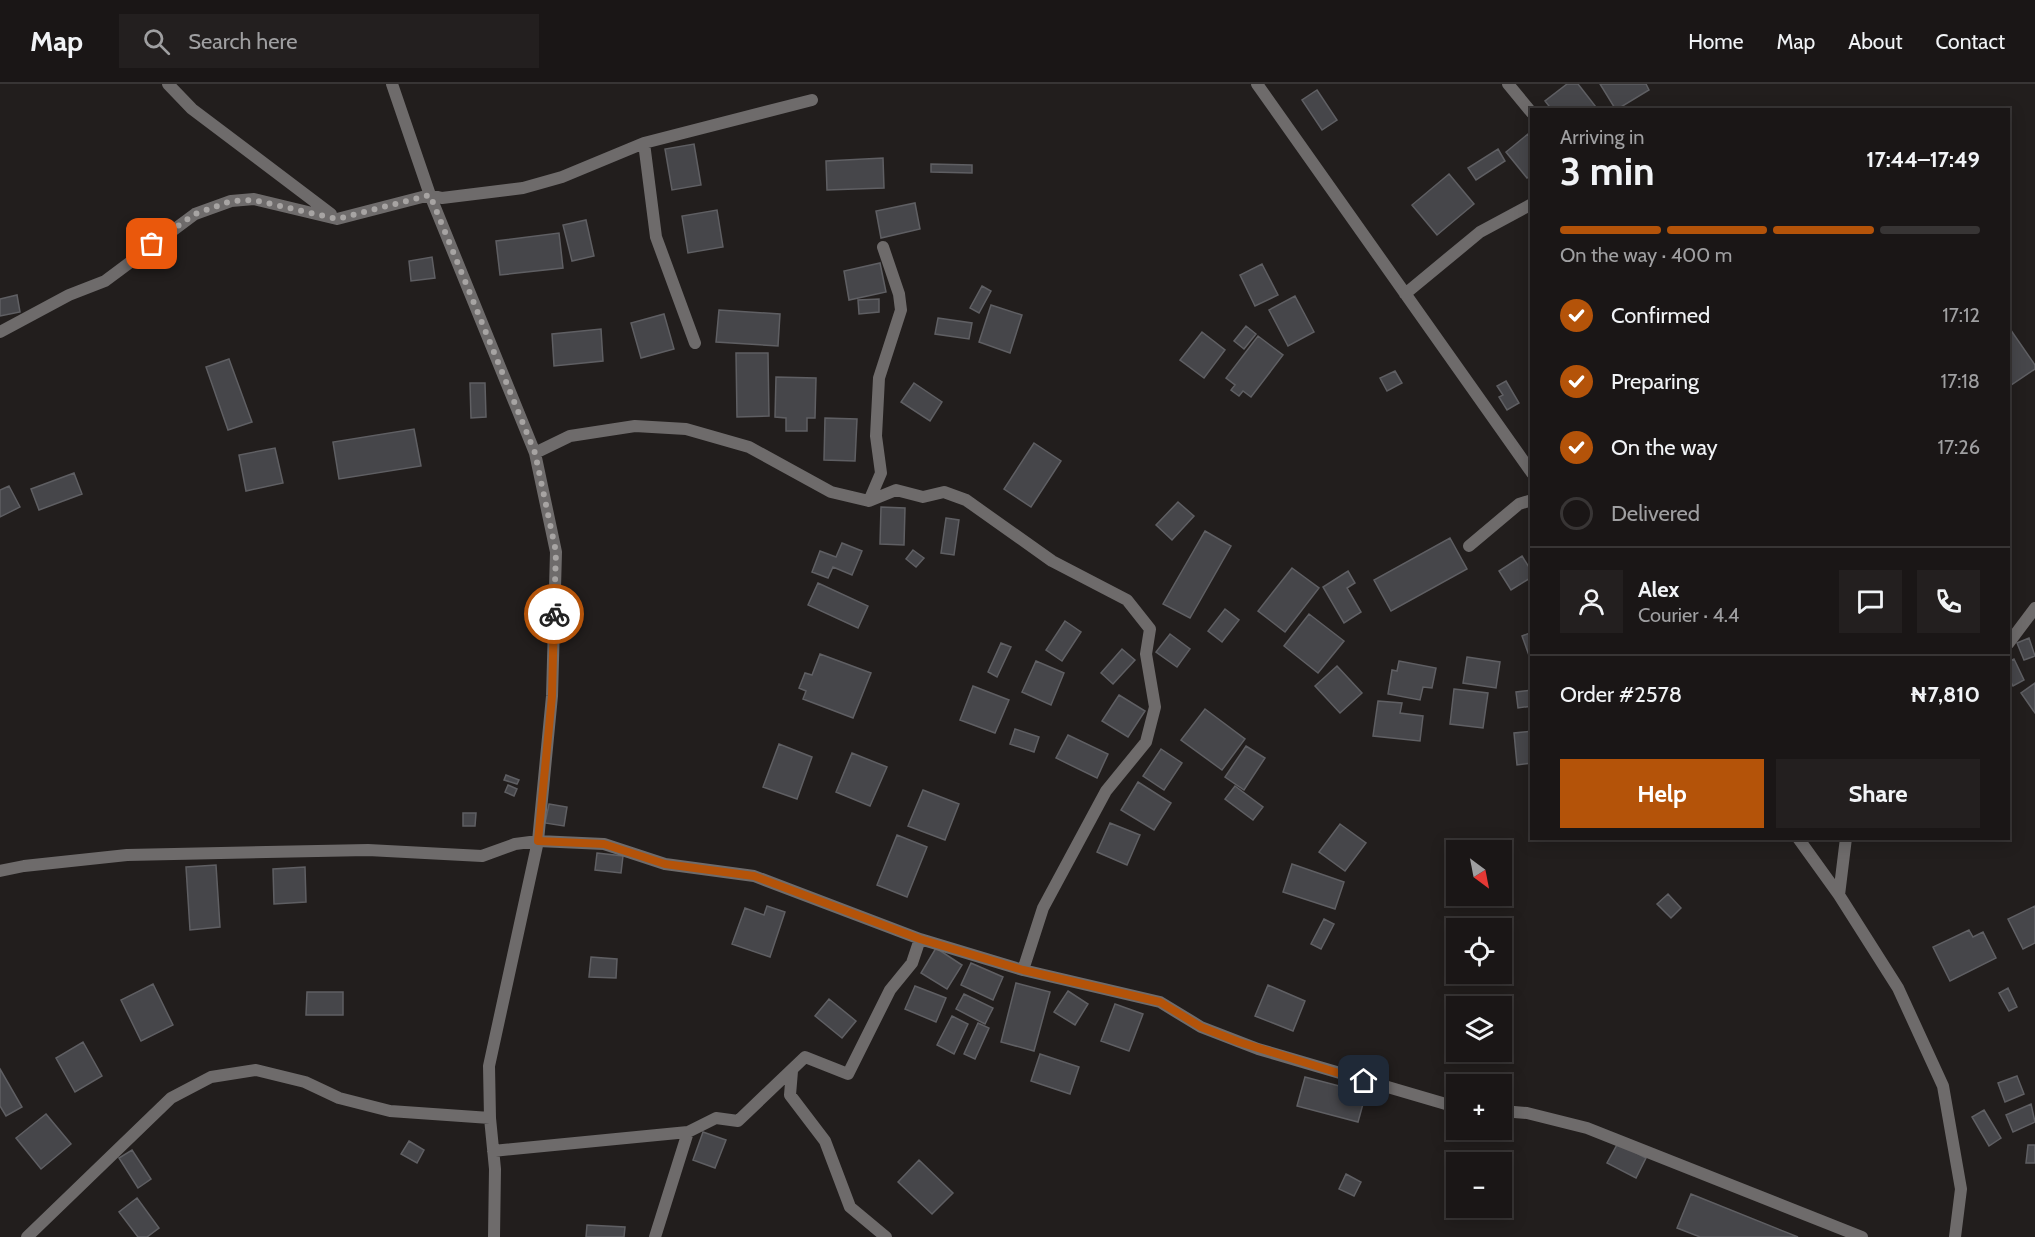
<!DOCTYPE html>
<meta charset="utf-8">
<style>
body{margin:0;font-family:Cabin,sans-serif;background:#231f1f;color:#f1f3f6;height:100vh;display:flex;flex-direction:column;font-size:22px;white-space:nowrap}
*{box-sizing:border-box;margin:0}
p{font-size:20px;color:#9f9fa1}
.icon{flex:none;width:33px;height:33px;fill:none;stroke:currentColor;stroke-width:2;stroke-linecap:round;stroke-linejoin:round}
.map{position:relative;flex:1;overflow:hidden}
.details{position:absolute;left:1530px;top:24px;width:480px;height:732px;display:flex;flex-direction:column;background:#1a1616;border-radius:0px;box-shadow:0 3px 15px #0003,0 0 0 2px #383535}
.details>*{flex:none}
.needle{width:39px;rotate:148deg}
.tools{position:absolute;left:1446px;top:756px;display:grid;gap:12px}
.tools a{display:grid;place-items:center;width:66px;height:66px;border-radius:0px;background:#1a1616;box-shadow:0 3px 15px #0003,0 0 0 2px #383535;font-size:30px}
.pin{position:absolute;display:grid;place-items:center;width:51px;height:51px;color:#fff;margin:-26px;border-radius:12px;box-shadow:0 3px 9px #0006}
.courier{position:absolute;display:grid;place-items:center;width:60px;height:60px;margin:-30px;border:4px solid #b45309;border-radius:50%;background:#fff;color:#222;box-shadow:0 2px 8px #0007}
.summary em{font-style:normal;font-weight:700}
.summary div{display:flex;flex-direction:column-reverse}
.summary{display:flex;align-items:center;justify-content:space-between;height:102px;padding:0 30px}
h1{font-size:39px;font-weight:700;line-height:45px}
.bar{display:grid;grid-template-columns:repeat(4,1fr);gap:9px 6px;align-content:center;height:72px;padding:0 30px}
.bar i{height:8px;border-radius:4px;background:#383535}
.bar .active{background:#b45309}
.bar p{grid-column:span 4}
.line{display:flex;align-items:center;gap:15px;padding:0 30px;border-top:2px solid #383535}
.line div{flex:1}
.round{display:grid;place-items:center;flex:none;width:63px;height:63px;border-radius:0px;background:#231f1f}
ol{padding:0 30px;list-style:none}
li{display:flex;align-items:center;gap:18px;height:66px}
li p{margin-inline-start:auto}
li .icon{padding:6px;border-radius:50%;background:#b45309;color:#fff;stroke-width:4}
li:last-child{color:#9f9fa1}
li i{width:33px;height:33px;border:3px solid #383535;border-radius:50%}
.primary-button{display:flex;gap:12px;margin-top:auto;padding:12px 30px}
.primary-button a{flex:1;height:69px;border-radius:0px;background:#b45309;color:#fff;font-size:24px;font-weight:700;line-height:69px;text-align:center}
.primary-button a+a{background:#231f1f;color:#f1f3f6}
header{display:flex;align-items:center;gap:36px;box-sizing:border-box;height:84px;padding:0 30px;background:#1a1616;border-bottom:2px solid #383535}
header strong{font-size:28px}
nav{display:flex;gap:33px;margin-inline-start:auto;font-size:21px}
.search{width:420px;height:54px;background:#231f1f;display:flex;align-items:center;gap:15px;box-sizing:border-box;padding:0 21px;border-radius:0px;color:#9f9fa1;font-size:22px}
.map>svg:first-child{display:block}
.building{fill:#46464a;stroke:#5f5f63;stroke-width:1.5}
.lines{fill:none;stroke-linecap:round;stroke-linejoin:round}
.street{stroke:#6e6b6b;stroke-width:12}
.done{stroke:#a7a4a3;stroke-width:6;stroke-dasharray:0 10.8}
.route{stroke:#b45309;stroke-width:8}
</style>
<header>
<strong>Map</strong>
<div class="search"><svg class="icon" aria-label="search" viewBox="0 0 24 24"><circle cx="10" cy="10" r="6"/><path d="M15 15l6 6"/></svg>Search here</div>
<nav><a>Home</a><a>Map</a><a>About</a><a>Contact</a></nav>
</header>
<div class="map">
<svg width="2035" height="1153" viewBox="0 0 2035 1153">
<rect width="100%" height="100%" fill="#221e1d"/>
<path class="building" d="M1567 0H1578L1596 23 1552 26 1545 17Z
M1600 0H1646L1649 6 1616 26Z
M1317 6 1337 36 1322 46 1302 16Z
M1528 50 1532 55V91L1527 94 1506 68Z
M694 60 701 101 672 106 665 65Z
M1498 65 1505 77 1476 96 1468 84Z
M883 74 884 104 827 106 826 77Z
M931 80 972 81V89L931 88Z
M1449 90 1474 120 1437 151 1412 121Z
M915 119 920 145 881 154 876 127Z
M717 126 723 163 688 169 682 132Z
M586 136 594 172 572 177 563 141Z
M559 149 563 184 500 191 496 157Z
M432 173 435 194 411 197 409 177Z
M880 179 886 208 849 216 844 187Z
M1262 180 1278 211 1255 222 1240 191Z
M982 202 991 207 979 229 970 224Z
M17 211 20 228 0 232V215Z
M1295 212 1314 248 1288 262 1269 226Z
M879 215V228L859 230 858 216Z
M991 221 1022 231 1010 269 979 258Z
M719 226 780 230 778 262 716 258Z
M664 230 674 265 641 274 631 239Z
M938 234 972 239 969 255 935 250Z
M1246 242 1256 250 1244 265 1234 257Z
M2008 242 2035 281V285L2008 303Z
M601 245 603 277 554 282 552 250Z
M1202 248 1225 266 1204 294 1180 276Z
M1258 252 1283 271 1251 313 1243 307 1239 312 1231 306 1235 301 1226 294Z
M736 269H768L769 332 737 333Z
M229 275 252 338 228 346 206 283Z
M1395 287 1402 299 1387 307 1380 294Z
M776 293 816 294 815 334H807V347H786V334L775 333Z
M1506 297 1519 319 1507 326 1499 313 1503 311 1497 302Z
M470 299H485L486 333 471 334Z
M914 299 942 318 930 337 901 318Z
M825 334 857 335 855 377 824 376Z
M414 345 421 382 339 395 333 358Z
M1034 359 1061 377 1031 423 1004 405Z
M275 364 283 399 246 407 239 371Z
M74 389 82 410 39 426 31 405Z
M9 402 20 423 0 433V406Z
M1178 418 1194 432 1172 456 1156 441Z
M881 423 905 424 904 461 880 460Z
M946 434 959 436 954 471 941 469Z
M1205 447 1231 462 1190 534 1163 520Z
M1450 454 1467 485 1391 527 1374 496Z
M842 459 862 467 852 491 833 483 828 494 812 488 820 467 836 473Z
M913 466 924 474 916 483 906 475Z
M1522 472 1532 488V493L1511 506 1499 487Z
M1292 484 1319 504 1285 548 1258 527Z
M1348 487 1355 499 1347 504 1361 528 1344 539 1323 503Z
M818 499 868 522 858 544 808 521Z
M1225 525 1239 536 1222 558 1208 547Z
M1309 530 1344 557 1318 589 1284 562Z
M1065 537 1081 548 1062 577 1046 566Z
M1532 548V577H1531L1522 552Z
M1170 550 1190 565 1177 583 1156 568Z
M2029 554 2035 572 2024 576 2017 559Z
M1001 559 1011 563 997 593 988 588Z
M1122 565 1135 576 1113 600 1101 589Z
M820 570 871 589 853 634 803 615 806 607 799 604 805 589 812 591Z
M1467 573 1500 578 1496 604 1463 599Z
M2014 575 2024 596 2013 602 2008 592V578Z
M1036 577 1064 589 1051 621 1022 608Z
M1399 577 1436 584 1432 604 1423 603 1420 616 1388 610 1392 586 1397 587Z
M1337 582 1362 609 1340 629 1315 602Z
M2035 599V629L2021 609Z
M973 602 1009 616 995 649 960 636Z
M1454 605 1488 609 1483 644 1450 640Z
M1532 606V622L1518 624 1516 608Z
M1119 611 1145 627 1128 653 1102 637Z
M1378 617 1402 619 1400 629 1423 632 1420 657 1373 652Z
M1205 625 1245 655 1222 686 1181 656Z
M1015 645 1039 653 1034 668 1010 660Z
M1532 647V679L1517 681 1514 649Z
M1068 651 1108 670 1097 694 1056 674Z
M779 660 812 673 797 715 763 703Z
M1246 662 1265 674 1244 706 1225 693Z
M1161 665 1182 679 1164 706 1143 692Z
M852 669 887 683 870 722 836 708Z
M506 691 519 696 517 700 504 696Z
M1138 698 1171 719 1154 746 1121 726Z
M508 701 517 705 514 712 505 708Z
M1235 702 1263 723 1253 736 1225 715Z
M923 706 959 720 945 756 908 742Z
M549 720 567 723 564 742 545 739Z
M463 729H476L475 742H463Z
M1110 739 1140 751 1127 781 1097 768Z
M1340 740 1366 759 1345 787 1319 768Z
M897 751 927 763 907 813 877 801Z
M597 769 623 772 621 789 595 786Z
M1292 780 1344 798 1335 825 1283 808Z
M216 781 220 843 190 846 186 783Z
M305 783 306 818 274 820 273 785Z
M1668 810 1681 824 1671 834 1657 820Z
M767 822 785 828 770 873 732 860 745 824 764 831Z
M2035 822V859L2023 865 2008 835Z
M1324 835 1334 840 1321 865 1311 860Z
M1969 846 1973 853 1983 848 1996 874 1950 897 1933 863Z
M936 864 962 881 947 905 921 889Z
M591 873 617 875 616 894 589 893Z
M971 879 1003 893 993 916 961 901Z
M1016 899 1050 908 1034 967 1001 958Z
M153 900 173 941 141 957 121 916Z
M1268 901 1305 917 1293 947 1255 932Z
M915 902 946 914 936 938 905 925Z
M2008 904 2017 923 2009 927 1999 909Z
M1068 907 1088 920 1075 941 1054 928Z
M307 908H343V931H306Z
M964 910 993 924 985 940 956 925Z
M829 915 856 937 842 954 815 932Z
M1115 920 1143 930 1129 967 1101 957Z
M952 932 968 940 954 970 937 961Z
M978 939 989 944 975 975 964 970Z
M83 958 102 992 75 1008 56 974Z
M1040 970 1079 983 1070 1010 1031 997Z
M0 985 22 1023 6 1032 0 1022Z
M2017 992 2024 1010 2005 1018 1998 999Z
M1305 993 1366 1009 1358 1038 1297 1022Z
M2031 1020 2035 1038 2013 1048 2006 1031Z
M1984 1026 2001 1054 1989 1062 1972 1033Z
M46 1030 71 1060 41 1085 16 1054Z
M703 1048 726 1056 715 1084 693 1076Z
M409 1057 424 1066 417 1079 401 1070Z
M1618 1059 1646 1074 1636 1094 1607 1079Z
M2028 1061H2035V1079H2026Z
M132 1066 151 1095 138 1104 119 1074Z
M919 1076 953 1109 932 1130 898 1098Z
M1346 1090 1361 1098 1354 1112 1339 1105Z
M1691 1110 1798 1153H1700L1677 1144Z
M137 1114 159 1144 147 1153H138L119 1128Z
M587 1141 625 1143 624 1153H586Z"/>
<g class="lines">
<path class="street" d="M168 0 192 25 331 130
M392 0 430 111 535 369 556 468 552 612 538 757 489 982 490 1034 495 1085 494 1153
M1257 0 1532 389
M1508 0 1532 29
M644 59 656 153 695 259
M1405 210 1480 148 1532 120
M0 248 69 211 105 197 195 130 231 117 254 115 337 135 430 111 442 114 523 104 562 93 644 59 812 16
M535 369 570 352 635 342 686 345 749 363 831 408 869 417 896 406 923 413 944 408 966 416 1052 477 1127 516 1150 545 1146 570 1155 623 1146 658 1106 707 1043 824 1023 886
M869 417 881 389 876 352 879 294 901 226 899 210 883 163
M1469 462 1519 420 1532 416
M2008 560 2035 524
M1798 754 1839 811 1898 904 1943 1002 1961 1105 1955 1153
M0 787 24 782 127 771 368 766 482 772 515 760 538 757 604 760 665 780 754 792 920 855 1023 886 1160 918 1201 943 1258 965 1456 1023
M1839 811 1846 754
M792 987 790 1011 825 1057 850 1123 886 1153
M1502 1027 1527 1029 1587 1044 1862 1153
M493 1067 688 1048 716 1034 738 1037 805 973 848 990 890 906 912 879 920 855
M27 1153 171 1014 211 993 256 986 305 998 339 1014 390 1027 490 1034
M655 1153 688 1048"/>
</g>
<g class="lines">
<path class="done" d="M152 160 195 130 231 117 254 116 337 135 430 111 535 369 556 468 554 530"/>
<path class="route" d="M554 530 552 612 538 757 604 760 665 780 754 792 920 855 1023 886 1160 918 1201 943 1239 958 1364 997"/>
</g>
</svg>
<div class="tools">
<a><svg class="needle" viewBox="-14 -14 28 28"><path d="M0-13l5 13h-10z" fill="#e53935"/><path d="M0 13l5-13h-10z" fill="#9f9fa1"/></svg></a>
<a><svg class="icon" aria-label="locate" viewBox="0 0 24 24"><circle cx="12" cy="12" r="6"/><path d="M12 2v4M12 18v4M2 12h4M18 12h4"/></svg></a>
<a><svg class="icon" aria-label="layers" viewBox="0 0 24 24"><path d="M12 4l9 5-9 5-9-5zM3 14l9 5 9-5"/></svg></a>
<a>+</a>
<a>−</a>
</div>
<div class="pin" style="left:152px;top:160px;background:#ea580c"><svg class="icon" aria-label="bag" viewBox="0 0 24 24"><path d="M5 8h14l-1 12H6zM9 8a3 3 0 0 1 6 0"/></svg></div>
<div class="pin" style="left:1364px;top:997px;background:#1f2937"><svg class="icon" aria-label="home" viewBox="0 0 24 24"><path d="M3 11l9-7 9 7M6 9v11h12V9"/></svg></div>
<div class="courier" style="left:554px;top:530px"><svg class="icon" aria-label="bike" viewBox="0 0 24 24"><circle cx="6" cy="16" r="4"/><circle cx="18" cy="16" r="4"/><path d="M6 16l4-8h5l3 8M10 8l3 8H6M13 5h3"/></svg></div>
<section class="details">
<div class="summary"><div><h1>3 min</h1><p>Arriving in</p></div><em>17:44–17:49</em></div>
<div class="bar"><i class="active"></i><i class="active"></i><i class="active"></i><i></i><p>On the way · 400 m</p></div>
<ol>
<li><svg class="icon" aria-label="check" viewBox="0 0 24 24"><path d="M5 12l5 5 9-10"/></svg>Confirmed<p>17:12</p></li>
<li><svg class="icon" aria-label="check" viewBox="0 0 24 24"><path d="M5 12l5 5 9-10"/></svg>Preparing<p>17:18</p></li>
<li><svg class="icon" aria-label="check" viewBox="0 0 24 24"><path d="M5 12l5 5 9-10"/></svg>On the way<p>17:26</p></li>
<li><i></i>Delivered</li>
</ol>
<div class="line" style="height:108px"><a class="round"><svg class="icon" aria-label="person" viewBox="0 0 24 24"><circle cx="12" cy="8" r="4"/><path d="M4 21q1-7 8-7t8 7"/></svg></a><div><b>Alex</b><p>Courier · 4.4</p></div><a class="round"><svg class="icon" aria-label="chat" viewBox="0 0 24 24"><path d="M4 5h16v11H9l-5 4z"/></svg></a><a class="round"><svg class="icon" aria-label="phone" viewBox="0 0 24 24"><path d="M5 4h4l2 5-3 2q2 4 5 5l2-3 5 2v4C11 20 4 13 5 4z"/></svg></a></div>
<div class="line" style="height:78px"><div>Order #2578</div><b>₦7,810</b></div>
<div class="primary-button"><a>Help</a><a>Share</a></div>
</section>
</div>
